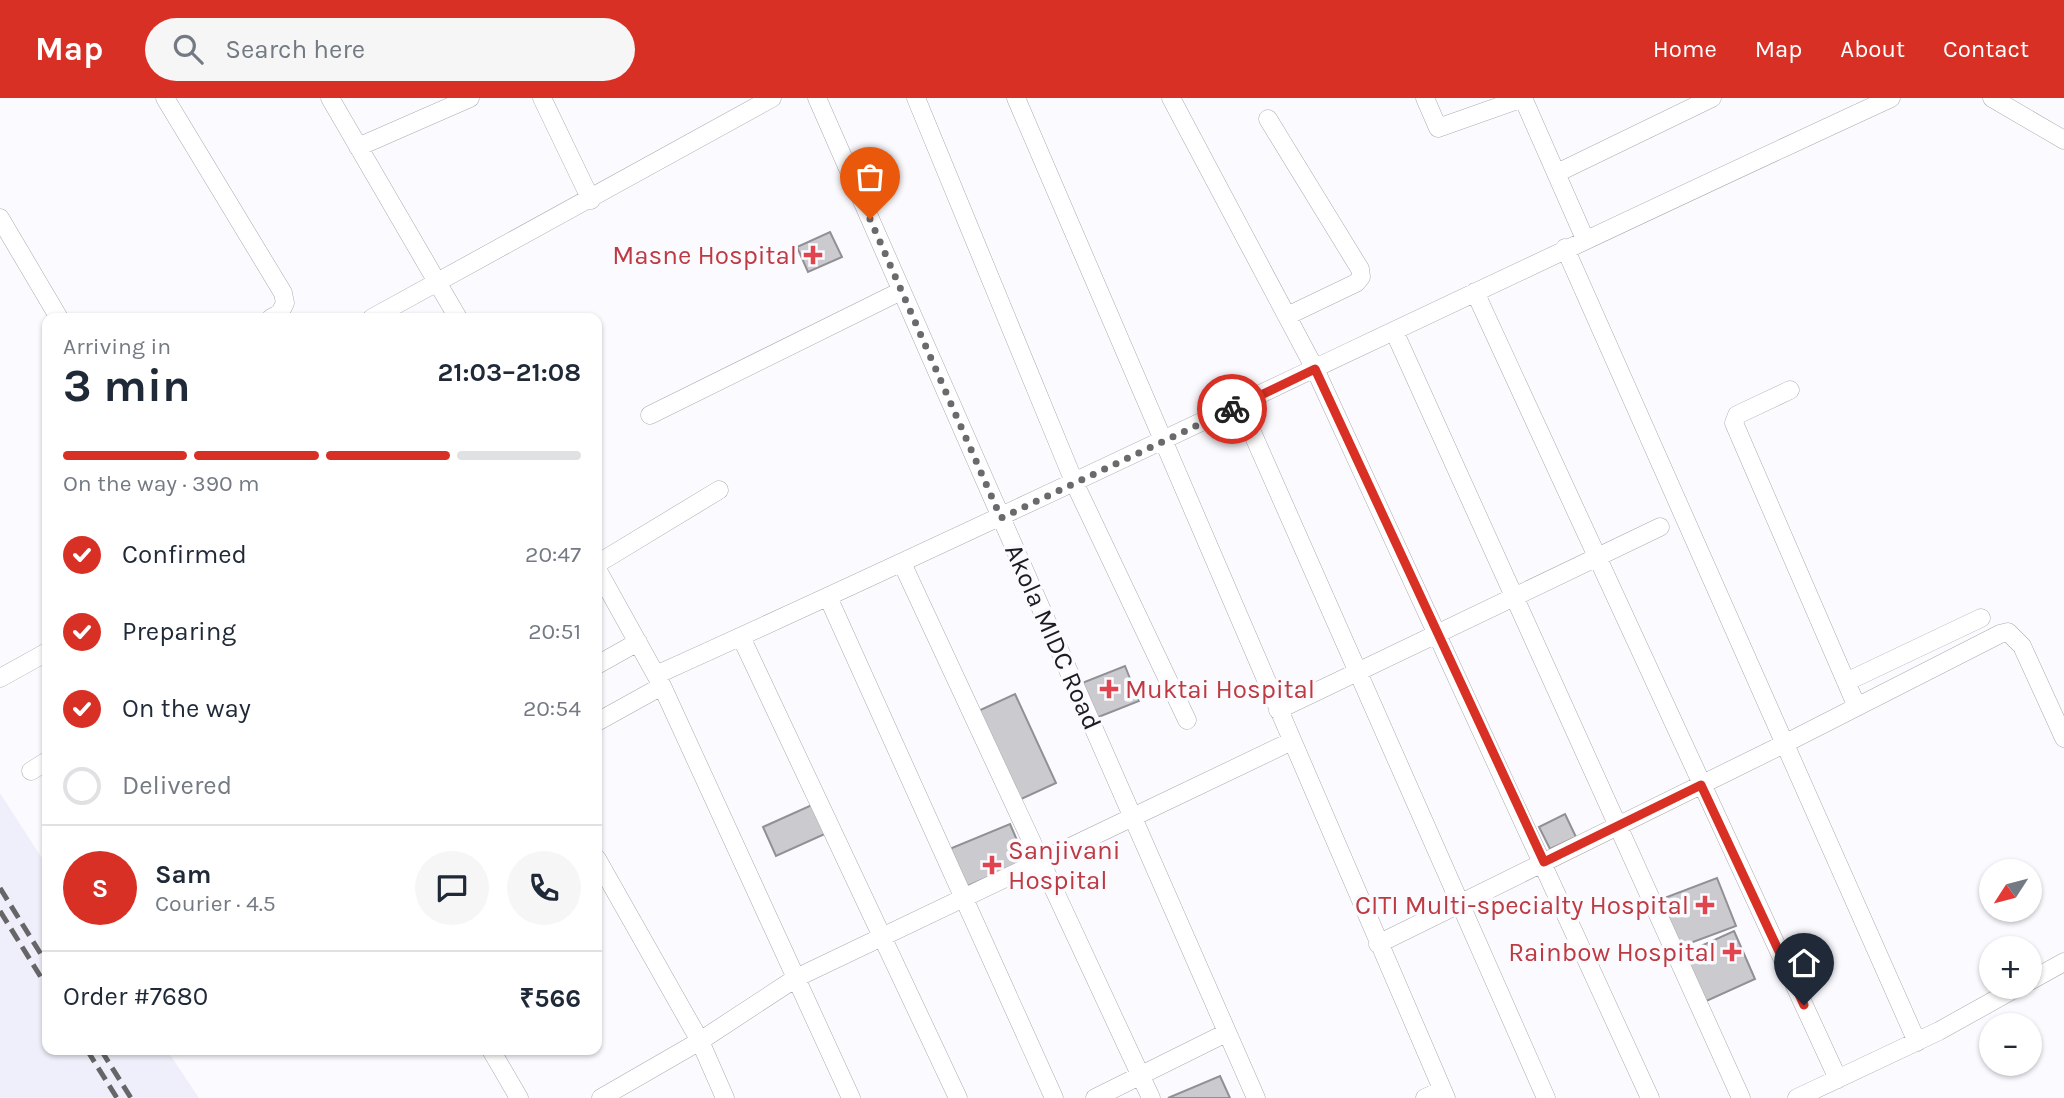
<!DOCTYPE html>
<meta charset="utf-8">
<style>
body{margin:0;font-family:Karla,sans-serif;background:#f6f6f7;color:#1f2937;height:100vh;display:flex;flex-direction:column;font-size:26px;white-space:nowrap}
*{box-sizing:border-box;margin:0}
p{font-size:23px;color:#747a83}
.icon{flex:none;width:38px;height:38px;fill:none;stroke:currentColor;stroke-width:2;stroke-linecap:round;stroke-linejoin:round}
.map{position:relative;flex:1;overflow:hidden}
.drawer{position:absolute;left:42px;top:215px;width:560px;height:742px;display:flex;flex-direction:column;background:#fff;border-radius:14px;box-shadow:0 2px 5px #0004}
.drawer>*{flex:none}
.needle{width:46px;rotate:234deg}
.fabs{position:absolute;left:1979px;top:761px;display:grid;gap:14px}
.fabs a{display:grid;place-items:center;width:63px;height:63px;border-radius:50%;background:#fff;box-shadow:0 2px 5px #0004;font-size:35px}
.pin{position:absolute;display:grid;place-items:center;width:60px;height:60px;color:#fff;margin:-72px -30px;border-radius:50% 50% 50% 0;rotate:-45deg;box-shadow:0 0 7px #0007}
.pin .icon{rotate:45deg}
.courier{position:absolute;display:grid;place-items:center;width:70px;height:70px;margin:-35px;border:5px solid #d93025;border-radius:50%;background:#fff;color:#222;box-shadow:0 2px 9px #0007}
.summary em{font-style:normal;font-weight:700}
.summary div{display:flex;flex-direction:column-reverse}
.summary{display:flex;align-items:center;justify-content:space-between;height:119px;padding:0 21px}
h1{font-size:46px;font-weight:700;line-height:52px}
.bar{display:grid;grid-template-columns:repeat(4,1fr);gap:10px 7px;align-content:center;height:84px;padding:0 21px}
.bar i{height:9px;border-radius:5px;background:#e0e1e3}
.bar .selected{background:#d93025}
.bar p{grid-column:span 4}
.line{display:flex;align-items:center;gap:18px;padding:0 21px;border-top:2px solid #e0e1e3}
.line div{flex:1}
.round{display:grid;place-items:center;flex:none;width:74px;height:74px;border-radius:37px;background:#f6f6f7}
ol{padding:0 21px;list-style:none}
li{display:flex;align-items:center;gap:21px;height:77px}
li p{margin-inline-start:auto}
li .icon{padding:7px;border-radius:50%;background:#d93025;color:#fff;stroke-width:4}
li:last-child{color:#747a83}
li i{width:38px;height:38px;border:4px solid #e0e1e3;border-radius:50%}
header{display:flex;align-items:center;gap:42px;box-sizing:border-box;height:98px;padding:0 35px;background:#d93025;color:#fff}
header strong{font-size:33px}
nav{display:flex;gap:38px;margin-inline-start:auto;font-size:24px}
.search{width:490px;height:63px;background:#f6f6f7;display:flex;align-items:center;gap:18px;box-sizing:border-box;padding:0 24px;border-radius:38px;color:#747a83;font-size:26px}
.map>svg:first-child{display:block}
.built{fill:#efeffb}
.building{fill:#cacacf;stroke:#909095;stroke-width:2}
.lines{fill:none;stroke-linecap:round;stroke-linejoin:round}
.minor-casing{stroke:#ababb0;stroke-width:19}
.minor{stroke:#fff;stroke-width:18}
.rail{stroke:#666669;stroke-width:5;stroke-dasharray:14 7;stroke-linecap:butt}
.done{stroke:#6a6a6d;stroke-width:7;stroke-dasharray:0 12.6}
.route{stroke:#d93025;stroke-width:9}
.health-dot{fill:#e0444e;stroke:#fbfbff;stroke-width:2.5}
.labels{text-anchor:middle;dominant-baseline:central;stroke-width:7;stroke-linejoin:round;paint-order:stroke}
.health-label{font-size:26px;fill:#be3a42;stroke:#fbfbff;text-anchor:end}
.street-label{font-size:26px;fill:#1c1c1e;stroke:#fbfbff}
</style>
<header>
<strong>Map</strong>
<div class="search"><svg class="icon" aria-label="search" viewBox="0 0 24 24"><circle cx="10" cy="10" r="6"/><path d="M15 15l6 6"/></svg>Search here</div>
<nav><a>Home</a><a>Map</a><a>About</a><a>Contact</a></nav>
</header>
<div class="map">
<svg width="2064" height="1000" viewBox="0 0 2064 1000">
<rect width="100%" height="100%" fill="#fbfbff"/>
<path class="built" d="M0 695 47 768V952H167L199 1000H0Z"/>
<path class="building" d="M830 134 842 159 808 174 797 149Z
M1125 568 1139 603 1096 620 1082 585Z
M1015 596 1056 685 1017 703 976 614Z
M814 706 827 735 776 758 763 729Z
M1565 716 1576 739 1550 751 1539 729Z
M1010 726 1026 763 963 790 947 752Z
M1717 780 1736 828 1677 850 1659 802Z
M1734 833 1755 881 1702 905 1681 857Z
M1220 978 1230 1000H1168Z"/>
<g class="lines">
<defs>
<path id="minor" d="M165 0 283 195 285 205 280 215 271 220
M330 0 458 220
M542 0 591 102
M817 0 1256 1000
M916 0 1075 386 1187 622
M1016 0 1446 1000
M1171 0 1315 271 1650 1000
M1425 0 1438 30 1523 0
M1523 0 1585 141
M1992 0 2064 42
M1268 21 1360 171 1361 179 1356 185 1287 218
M358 49 470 0
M1557 75 1712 0
M0 120 59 220
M1565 150 1917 944
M1475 194 1838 981
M372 220 772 0
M1394 233 1741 1000
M1790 292 1737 317 1734 325 1857 609
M1240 307 1546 1000
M650 317 901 193
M902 465 1151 1000
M597 466 719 392
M597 471 662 588 851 1000
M828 499 1054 1000
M741 539 958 1000
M597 567 638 544
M656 577C1070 390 1478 190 1891 0
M0 580 47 554
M1846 584 1981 520
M1278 612 1660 429
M597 624 662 588
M31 673 47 663
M597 761 700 943 601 1000
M1378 846 1784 646 2000 536 2008 534 2022 548 2064 640
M2030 883 2064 864
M491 952 519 1000
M725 1000 700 943 796 880 1292 643
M1095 1000 1226 935
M1425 1000 1442 992
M1797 1000 1939 933 2018 889"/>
</defs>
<use href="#minor" class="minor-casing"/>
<use href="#minor" class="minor"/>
<path class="rail" d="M0 790 47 866
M0 813 47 889
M87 952 117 1000
M101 952 131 1000"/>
</g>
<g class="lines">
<path class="done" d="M870 121 1001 420 1232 311"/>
<path class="route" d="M1232 311 1315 271 1544 764 1701 687 1804 907"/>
</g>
<g class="health-dot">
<path d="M809.5 146.5h7v7h7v7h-7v7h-7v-7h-7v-7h7z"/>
<path d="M1105.5 580.5h7v7h7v7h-7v7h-7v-7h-7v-7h7z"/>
<path d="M988.5 756.5h7v7h7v7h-7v7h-7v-7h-7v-7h7z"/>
<path d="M1701.5 796.5h7v7h7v7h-7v7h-7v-7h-7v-7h7z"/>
<path d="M1728.5 843.5h7v7h7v7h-7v7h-7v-7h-7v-7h7z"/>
</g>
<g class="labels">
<g class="health-label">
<text x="797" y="157">Masne Hospital</text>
<text x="1125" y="591" text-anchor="start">Muktai Hospital</text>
<text x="1008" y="752" text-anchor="start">Sanjivani<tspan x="1008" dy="30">Hospital</tspan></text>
<text x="1689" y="807">CITI Multi-specialty Hospital</text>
<text x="1716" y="854">Rainbow Hospital</text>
</g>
<g class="street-label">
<text transform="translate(1053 539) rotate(66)">Akola MIDC Road</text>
</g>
</g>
</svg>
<div class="fabs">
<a><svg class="needle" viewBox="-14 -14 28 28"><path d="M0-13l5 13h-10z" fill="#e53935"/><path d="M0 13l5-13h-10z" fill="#747a83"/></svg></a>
<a>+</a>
<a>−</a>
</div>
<div class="pin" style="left:870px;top:121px;background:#ea580c"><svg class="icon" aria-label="bag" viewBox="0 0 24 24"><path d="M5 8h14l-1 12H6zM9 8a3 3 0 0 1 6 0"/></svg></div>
<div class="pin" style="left:1804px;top:907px;background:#1f2937"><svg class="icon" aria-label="home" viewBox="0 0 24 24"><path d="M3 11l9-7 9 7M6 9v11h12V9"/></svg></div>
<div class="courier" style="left:1232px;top:311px"><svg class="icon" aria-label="bike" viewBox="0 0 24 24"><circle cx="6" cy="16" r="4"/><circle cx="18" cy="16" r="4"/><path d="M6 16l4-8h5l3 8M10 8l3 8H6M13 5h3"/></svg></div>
<section class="drawer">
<div class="summary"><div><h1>3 min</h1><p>Arriving in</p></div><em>21:03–21:08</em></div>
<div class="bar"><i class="selected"></i><i class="selected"></i><i class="selected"></i><i></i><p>On the way · 390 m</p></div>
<ol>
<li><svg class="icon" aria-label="check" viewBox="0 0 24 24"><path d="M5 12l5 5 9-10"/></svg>Confirmed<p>20:47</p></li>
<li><svg class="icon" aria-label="check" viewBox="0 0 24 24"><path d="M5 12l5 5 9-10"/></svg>Preparing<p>20:51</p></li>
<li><svg class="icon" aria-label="check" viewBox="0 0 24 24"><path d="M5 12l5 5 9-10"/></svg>On the way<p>20:54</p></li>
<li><i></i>Delivered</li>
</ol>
<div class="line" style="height:126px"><b class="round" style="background:#d93025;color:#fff">S</b><div><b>Sam</b><p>Courier · 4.5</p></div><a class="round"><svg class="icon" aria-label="chat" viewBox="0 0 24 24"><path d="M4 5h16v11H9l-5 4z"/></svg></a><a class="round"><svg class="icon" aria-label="phone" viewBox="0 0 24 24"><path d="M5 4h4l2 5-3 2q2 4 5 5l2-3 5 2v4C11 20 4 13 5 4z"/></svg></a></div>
<div class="line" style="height:91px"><div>Order #7680</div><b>₹566</b></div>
</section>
</div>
